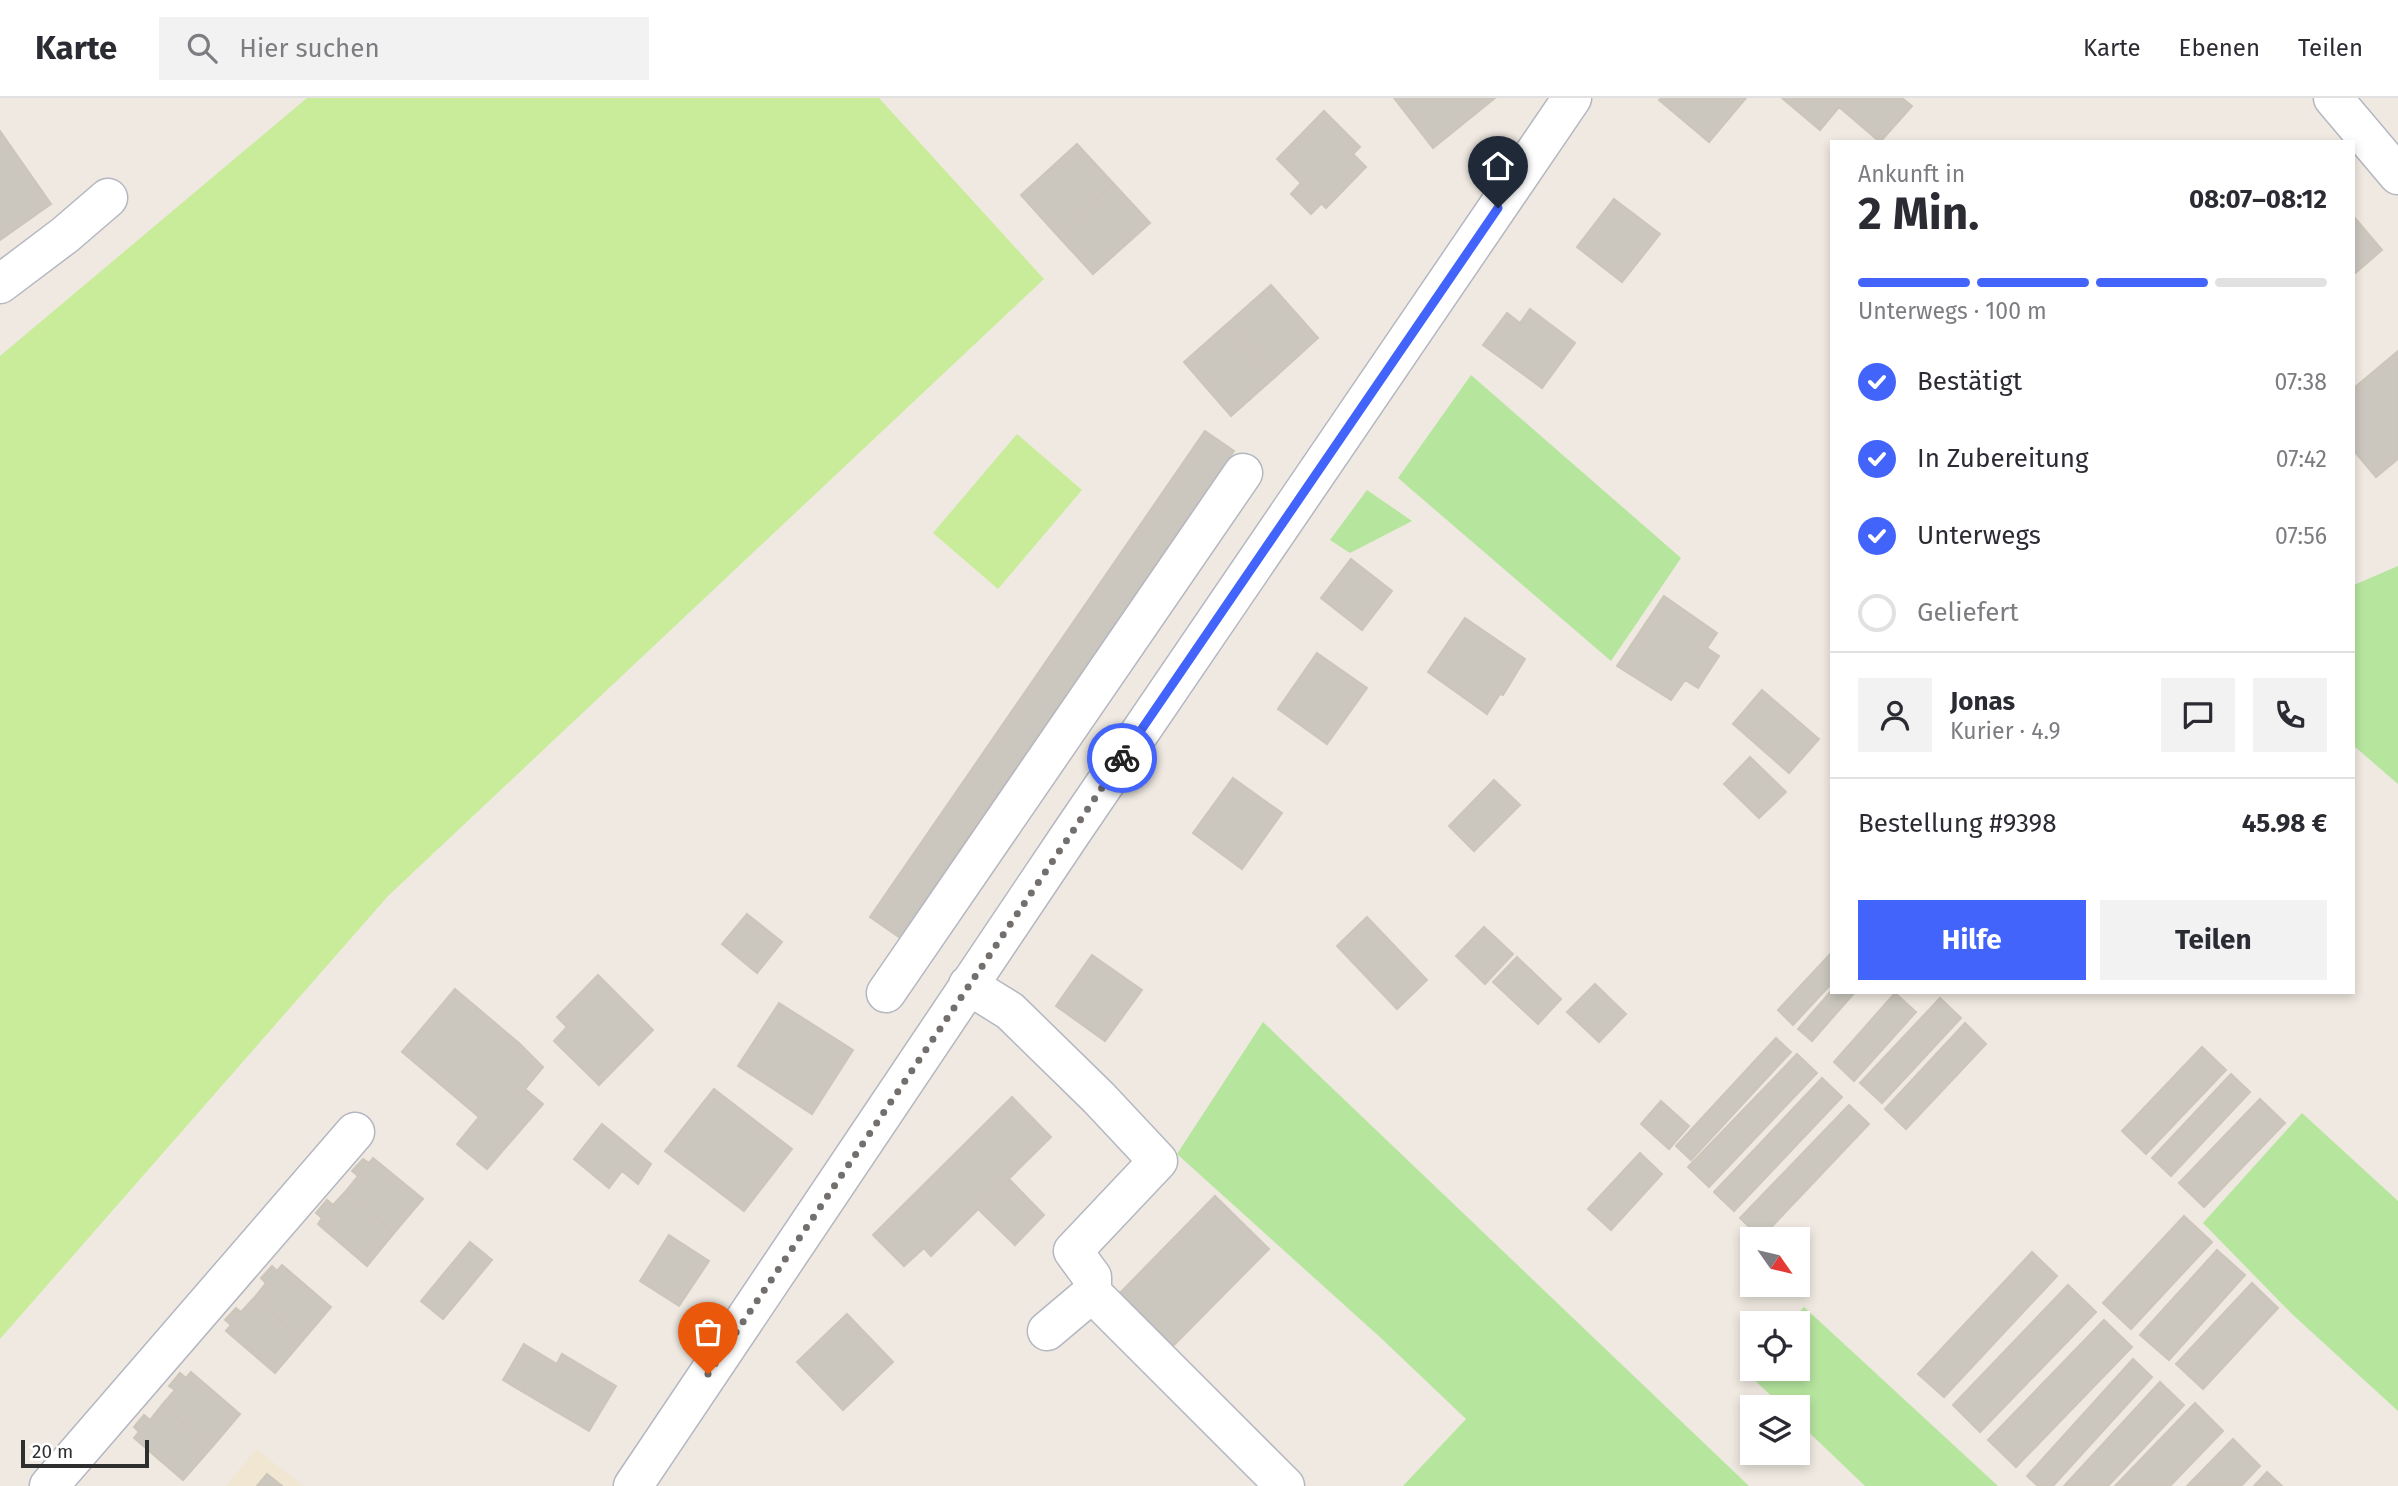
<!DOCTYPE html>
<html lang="de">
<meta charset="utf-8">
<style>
body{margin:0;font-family:"Fira Sans",sans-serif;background:#f2f2f3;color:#2b2b33;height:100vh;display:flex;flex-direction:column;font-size:26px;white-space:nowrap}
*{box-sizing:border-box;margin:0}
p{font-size:23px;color:#7c7c81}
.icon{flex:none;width:38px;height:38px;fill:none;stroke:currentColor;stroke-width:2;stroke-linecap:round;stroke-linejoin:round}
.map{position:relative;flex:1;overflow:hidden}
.side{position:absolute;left:1830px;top:42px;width:525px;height:854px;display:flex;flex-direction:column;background:#fff;border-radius:0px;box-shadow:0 4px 10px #0003}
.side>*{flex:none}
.needle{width:46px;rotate:124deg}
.fabs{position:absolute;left:1740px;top:1129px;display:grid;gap:14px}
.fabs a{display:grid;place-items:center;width:70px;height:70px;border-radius:0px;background:#fff;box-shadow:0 4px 10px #0003;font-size:35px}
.scale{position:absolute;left:21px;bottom:18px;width:128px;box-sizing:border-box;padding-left:7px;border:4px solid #2e2e2e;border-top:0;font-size:19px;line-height:24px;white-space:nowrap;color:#2e2e2e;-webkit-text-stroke:5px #fff;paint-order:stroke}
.pin{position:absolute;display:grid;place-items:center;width:60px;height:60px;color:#fff;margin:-72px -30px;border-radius:50% 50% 50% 0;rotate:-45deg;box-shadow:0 0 7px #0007}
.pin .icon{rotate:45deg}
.courier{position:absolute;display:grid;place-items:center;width:70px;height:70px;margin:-35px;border:5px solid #4264fb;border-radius:50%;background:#fff;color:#222;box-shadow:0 2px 9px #0007}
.headline em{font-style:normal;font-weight:700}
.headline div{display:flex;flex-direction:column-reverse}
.headline{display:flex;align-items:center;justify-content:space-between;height:119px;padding:0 28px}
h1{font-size:46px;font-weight:700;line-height:52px}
.bar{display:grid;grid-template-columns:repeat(4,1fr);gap:10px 7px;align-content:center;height:84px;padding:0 28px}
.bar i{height:9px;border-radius:5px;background:#e1e1e2}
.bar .current{background:#4264fb}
.bar p{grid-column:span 4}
.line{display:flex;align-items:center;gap:18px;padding:0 28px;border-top:2px solid #e1e1e2}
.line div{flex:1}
.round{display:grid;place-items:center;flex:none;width:74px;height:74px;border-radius:0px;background:#f2f2f3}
ol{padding:0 28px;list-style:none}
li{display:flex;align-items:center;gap:21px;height:77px}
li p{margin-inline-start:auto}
li .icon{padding:7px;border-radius:50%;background:#4264fb;color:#fff;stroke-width:4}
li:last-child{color:#7c7c81}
li i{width:38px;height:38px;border:4px solid #e1e1e2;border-radius:50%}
.cta{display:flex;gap:14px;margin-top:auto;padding:14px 28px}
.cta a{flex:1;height:80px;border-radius:0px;background:#4264fb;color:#fff;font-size:28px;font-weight:700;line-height:80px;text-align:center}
.cta a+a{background:#f2f2f3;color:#2b2b33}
header{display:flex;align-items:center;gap:42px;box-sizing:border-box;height:98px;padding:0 35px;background:#fff;border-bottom:2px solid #e1e1e2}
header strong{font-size:33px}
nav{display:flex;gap:38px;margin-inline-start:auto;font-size:24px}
.search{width:490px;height:63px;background:#f2f2f3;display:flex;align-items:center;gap:18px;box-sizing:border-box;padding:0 24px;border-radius:0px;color:#7c7c81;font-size:26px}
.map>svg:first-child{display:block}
.education{fill:#f0e6d1}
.green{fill:#b6e59e}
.pitch{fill:#c9ec9a}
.building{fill:#cbc7bf;stroke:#cbc5ba;stroke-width:2}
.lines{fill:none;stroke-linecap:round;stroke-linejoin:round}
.minor-casing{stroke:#b4b7c1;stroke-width:41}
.minor{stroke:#fff;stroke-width:38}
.done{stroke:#726f6d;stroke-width:7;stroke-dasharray:0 12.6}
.route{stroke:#4264fb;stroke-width:9}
</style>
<header>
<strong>Karte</strong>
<div class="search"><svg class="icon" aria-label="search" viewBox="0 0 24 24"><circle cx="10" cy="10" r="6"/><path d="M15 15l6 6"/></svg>Hier suchen</div>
<nav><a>Karte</a><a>Ebenen</a><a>Teilen</a></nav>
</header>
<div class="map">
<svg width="2398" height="1388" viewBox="0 0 2398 1388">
<rect width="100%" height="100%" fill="#efe9e1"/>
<path class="education" d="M256 1351 304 1388H226Z"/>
<path class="green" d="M1471 277 1681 460 1611 563 1398 380Z
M1367 392 1412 423 1350 455 1330 442Z
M2398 468V686L2354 648V487Z
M1263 924 1749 1388H1403L1466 1321 1382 1241 1177 1056Z
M2302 1015 2398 1103V1313L2292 1216 2203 1125Z
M1804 1209 1998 1388H1865L1797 1323V1309H1783L1745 1273 1752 1266V1270H1797V1225H1790Z"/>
<path class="pitch" d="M307 0H879L1044 181 388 798 0 1241V258Z
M1017 336 1082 392 998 491 933 435Z"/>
<path class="building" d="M1394 0H1495L1433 50Z
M1661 0H1746L1709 44 1659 2Z
M1782 0H1902L1912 8 1880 44 1839 9 1820 32Z
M1324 13 1360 49 1353 56 1366 69 1326 110 1277 61Z
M0 33 51 106 0 142Z
M1077 46 1113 85 1057 137 1021 97Z
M1113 85 1150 125 1093 176 1057 137Z
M1301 85 1321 106 1311 116 1291 96Z
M1614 101 1660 136 1622 184 1577 149Z
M2354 119 2382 152 2354 176Z
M1271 187 1318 240 1275 279 1227 226Z
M1530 211 1575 245 1542 290 1483 247 1507 215 1520 225Z
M1227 226 1275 279 1231 318 1184 264Z
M2398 253V361L2376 379 2354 353V290Z
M1205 333 1234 353 899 839 870 819Z
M1351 461 1392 493 1362 532 1321 500Z
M1664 498 1717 535 1707 550 1719 558 1698 590 1685 582 1671 602 1617 568Z
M1465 520 1525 561 1503 597 1500 596 1487 616 1428 574Z
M1317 555 1367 590 1327 646 1278 611Z
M1762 592 1819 641 1789 675 1733 626Z
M1750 659 1786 694 1759 720 1724 686Z
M1233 680 1282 715 1242 771 1193 735Z
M1494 682 1520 707 1474 753 1449 728Z
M747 816 782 844 757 875 722 846Z
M1367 819 1427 882 1397 911 1337 848Z
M1484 829 1513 856 1485 886 1456 858Z
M1832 854V885L1793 927 1778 912Z
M1092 857 1142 892 1105 943 1056 908Z
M1517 859 1561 901 1538 926 1493 884Z
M598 877 653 932 599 987 554 943 567 929 557 919Z
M1595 886 1626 916 1599 944 1567 914Z
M455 891 520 946 543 969 525 991 543 1006 487 1071 457 1046 479 1019 402 954Z
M1832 892V894H1855L1812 943 1798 931Z
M1895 895 1916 914 1854 983 1834 964Z
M1940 900 1961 920 1882 1005 1860 985Z
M779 905 853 952 812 1016 738 968Z
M1965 925 1986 946 1906 1031 1885 1011Z
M1776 940 1791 954 1691 1062 1676 1048Z
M2202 949 2226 972 2146 1056 2122 1033Z
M1797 956 1817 975 1709 1089 1688 1069Z
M2231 976 2250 994 2171 1078 2152 1060Z
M1822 980 1842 999 1734 1113 1714 1094Z
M714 991 792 1051 744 1113 665 1053Z
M1012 999 1051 1039 931 1158 924 1150 904 1168 873 1137Z
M2260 1001 2285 1025 2204 1109 2179 1085Z
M1661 1003 1689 1028 1669 1051 1641 1026Z
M1849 1007 1869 1026 1761 1140 1740 1120Z
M602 1026 651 1066 638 1086 622 1073 609 1090 574 1061Z
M1640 1055 1662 1076 1611 1132 1588 1111Z
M373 1060 423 1101 394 1135 346 1093 358 1078 352 1073 363 1061 369 1065Z
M1008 1080 1044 1117 1015 1147 978 1111Z
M346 1093 394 1135 367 1168 318 1126 322 1120 316 1115 327 1102 333 1107Z
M1215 1098 1269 1151 1166 1255 1113 1202Z
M2184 1118 2212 1144 2131 1231 2103 1205Z
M669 1137 709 1163 679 1208 640 1183Z
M470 1144 492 1162 443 1221 421 1203Z
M2217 1152 2245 1177 2169 1262 2140 1237Z
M2032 1154 2057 1178 1944 1299 1918 1276Z
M282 1167 331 1209 303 1242 254 1200 266 1185 261 1180 272 1168 277 1173Z
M2252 1185 2278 1210 2203 1291 2176 1266Z
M2068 1187 2096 1214 1980 1334 1953 1307Z
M254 1200 303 1242 275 1275 226 1233 231 1227 225 1222 236 1210 241 1214Z
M847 1216 893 1264 843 1312 797 1264Z
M2104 1222 2132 1249 2016 1369 1988 1342Z
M524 1246 557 1266 562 1256 616 1288 589 1333 503 1282Z
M2133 1261 2152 1279 2053 1388H2038L2027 1378Z
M191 1274 240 1316 212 1349 162 1307 175 1292 169 1288 180 1275 186 1280Z
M2160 1284 2184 1307 2108 1388H2064Z
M2195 1305 2223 1333 2170 1388H2115Z
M162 1307 212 1349 183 1382 134 1340 139 1334 134 1329 144 1317 150 1322Z
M2233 1341 2260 1368 2241 1388H2187Z
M2267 1374 2282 1388H2254Z
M267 1376 282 1388H257Z"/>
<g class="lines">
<defs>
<path id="minor" d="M2333 0 2398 77
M0 186 65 137 108 100
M968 887 1010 913 1099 1000 1158 1063 1073 1153 1092 1179V1195L1047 1233
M886 895 1243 375
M1092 1195 1285 1388
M49 1388 355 1034
M633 1388 1072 734 1572 0"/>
</defs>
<use href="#minor" class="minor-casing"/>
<use href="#minor" class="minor"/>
</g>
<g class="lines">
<path class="done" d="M708 1276 1122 660"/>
<path class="route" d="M1122 660 1498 110"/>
</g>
</svg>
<div class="fabs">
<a><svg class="needle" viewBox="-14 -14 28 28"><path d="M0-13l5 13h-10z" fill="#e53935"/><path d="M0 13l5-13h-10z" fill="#7c7c81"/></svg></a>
<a><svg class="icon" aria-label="locate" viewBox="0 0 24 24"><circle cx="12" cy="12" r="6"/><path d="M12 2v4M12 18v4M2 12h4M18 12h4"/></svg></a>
<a><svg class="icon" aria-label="layers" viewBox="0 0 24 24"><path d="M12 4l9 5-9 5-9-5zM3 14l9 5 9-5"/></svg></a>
</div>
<div class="scale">20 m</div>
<div class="pin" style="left:708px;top:1276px;background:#ea580c"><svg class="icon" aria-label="bag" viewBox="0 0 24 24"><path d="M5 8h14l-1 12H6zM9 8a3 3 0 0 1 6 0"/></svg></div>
<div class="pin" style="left:1498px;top:110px;background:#1f2937"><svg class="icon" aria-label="home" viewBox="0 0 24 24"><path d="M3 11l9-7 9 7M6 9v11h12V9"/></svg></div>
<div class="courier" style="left:1122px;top:660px"><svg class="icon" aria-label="bike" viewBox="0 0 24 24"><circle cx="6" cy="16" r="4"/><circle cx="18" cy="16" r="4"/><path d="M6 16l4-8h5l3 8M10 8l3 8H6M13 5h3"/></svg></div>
<section class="side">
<div class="headline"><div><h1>2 Min.</h1><p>Ankunft in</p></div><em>08:07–08:12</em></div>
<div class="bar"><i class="current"></i><i class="current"></i><i class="current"></i><i></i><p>Unterwegs · 100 m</p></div>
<ol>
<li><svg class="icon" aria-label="check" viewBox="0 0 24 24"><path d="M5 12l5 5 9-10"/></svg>Bestätigt<p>07:38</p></li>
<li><svg class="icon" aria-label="check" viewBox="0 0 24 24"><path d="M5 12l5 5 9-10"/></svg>In Zubereitung<p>07:42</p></li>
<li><svg class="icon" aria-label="check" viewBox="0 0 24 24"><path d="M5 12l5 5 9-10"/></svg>Unterwegs<p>07:56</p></li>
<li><i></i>Geliefert</li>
</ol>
<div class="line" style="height:126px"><a class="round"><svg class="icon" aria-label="person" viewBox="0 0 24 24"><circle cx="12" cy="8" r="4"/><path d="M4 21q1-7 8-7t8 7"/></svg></a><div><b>Jonas</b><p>Kurier · 4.9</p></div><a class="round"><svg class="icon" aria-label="chat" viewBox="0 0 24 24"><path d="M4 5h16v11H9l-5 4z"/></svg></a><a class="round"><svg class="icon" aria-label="phone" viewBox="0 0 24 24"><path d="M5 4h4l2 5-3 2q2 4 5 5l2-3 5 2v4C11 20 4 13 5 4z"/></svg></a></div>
<div class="line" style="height:91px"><div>Bestellung #9398</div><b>45.98 €</b></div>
<div class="cta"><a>Hilfe</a><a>Teilen</a></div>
</section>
</div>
